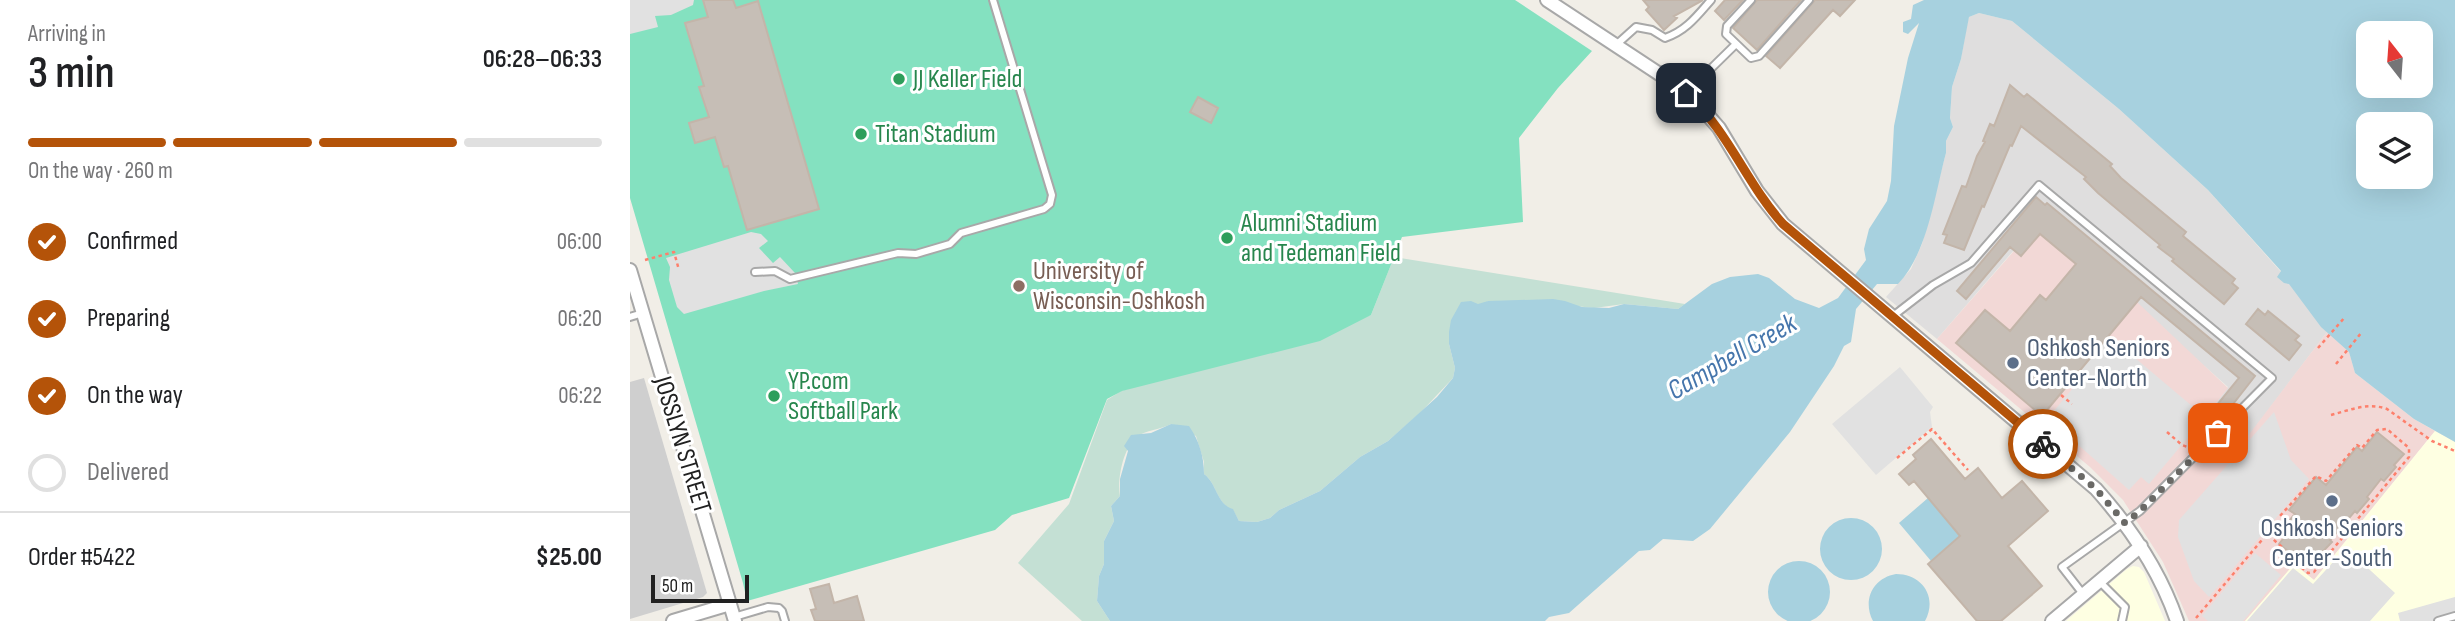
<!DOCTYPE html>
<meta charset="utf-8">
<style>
body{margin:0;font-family:"Sofia Sans Condensed",sans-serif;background:#f2f2f2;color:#202124;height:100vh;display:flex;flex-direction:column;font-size:26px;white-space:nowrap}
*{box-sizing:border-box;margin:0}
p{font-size:23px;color:#757577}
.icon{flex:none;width:38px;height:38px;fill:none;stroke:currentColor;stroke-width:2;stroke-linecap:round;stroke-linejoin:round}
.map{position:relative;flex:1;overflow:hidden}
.panel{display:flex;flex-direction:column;background:#fff;width:630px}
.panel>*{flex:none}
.needle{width:46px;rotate:343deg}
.controls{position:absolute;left:1726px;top:21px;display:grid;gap:14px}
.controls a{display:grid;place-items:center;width:77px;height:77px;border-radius:14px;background:#fff;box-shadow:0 7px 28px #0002;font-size:35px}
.scale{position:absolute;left:21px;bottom:18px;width:98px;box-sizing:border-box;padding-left:7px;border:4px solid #212121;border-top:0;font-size:19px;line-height:24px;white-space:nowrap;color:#212121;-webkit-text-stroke:5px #fff;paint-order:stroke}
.pin{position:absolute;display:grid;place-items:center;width:60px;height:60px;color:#fff;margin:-30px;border-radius:14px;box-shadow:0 4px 10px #0006}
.courier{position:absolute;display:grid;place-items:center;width:70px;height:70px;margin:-35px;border:5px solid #b45309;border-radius:50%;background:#fff;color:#222;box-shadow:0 2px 9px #0007}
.summary em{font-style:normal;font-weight:600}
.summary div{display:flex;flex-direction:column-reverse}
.summary{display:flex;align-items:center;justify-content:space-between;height:119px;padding:0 28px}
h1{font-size:46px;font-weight:600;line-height:52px}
.bar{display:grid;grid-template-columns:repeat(4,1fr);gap:10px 7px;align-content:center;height:84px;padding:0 28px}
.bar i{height:9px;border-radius:5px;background:#e0e0e0}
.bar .current{background:#b45309}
.bar p{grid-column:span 4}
.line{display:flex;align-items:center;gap:18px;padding:0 28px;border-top:2px solid #e0e0e0}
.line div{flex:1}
ol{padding:0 28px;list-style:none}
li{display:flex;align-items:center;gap:21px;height:77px}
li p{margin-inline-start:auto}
li .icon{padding:7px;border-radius:50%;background:#b45309;color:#fff;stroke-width:4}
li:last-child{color:#757577}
li i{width:38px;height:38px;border:4px solid #e0e0e0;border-radius:50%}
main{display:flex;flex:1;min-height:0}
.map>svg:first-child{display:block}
.residential{fill:#dfdede}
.commercial{fill:#f2d8d6}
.education{fill:#feffe2}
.religious{fill:#cfcfcf}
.wetland{fill:#c4e0d4}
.pitch{fill:#84e1c0}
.parking{fill:#e1e1e1}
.water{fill:#a7d1df;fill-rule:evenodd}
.building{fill:#c6beb6;stroke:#c3b5a9;stroke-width:2}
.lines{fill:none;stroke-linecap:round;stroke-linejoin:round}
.lane-casing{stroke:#a8a8a8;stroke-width:10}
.street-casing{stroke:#a8a8a8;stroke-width:16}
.path{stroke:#fd806c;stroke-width:2.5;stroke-dasharray:3.5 3.5;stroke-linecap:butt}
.lane{stroke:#fff;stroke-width:6}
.street{stroke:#fff;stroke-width:12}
.done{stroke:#6a6966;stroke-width:7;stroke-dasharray:0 12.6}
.route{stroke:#b45309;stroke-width:9}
.leisure-dot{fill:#2e9e5b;stroke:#fff;stroke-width:2.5}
.education-dot{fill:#8d6e63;stroke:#fff;stroke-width:2.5}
.service-dot{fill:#5c6f8a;stroke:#fff;stroke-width:2.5}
.labels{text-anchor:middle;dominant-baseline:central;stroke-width:6;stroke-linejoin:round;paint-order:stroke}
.leisure-label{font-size:26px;fill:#27864d;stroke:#fff;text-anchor:start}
.education-label{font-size:26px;fill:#785e54;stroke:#fff;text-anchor:start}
.service-label{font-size:26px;fill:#4e5e75;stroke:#fff;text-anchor:start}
.street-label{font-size:26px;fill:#212121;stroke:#fff}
.water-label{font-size:28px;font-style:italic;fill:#4676ac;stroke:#fff}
</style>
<main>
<section class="panel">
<div class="summary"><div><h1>3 min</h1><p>Arriving in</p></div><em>06:28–06:33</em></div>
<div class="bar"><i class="current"></i><i class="current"></i><i class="current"></i><i></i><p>On the way · 260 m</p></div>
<ol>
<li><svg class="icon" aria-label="check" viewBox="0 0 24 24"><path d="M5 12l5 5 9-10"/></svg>Confirmed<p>06:00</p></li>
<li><svg class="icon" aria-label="check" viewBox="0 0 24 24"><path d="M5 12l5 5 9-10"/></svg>Preparing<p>06:20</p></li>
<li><svg class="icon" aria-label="check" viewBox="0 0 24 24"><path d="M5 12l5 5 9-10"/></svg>On the way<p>06:22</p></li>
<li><i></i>Delivered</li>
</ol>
<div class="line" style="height:91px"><div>Order #5422</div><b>$25.00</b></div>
</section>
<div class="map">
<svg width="1825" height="621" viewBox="0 0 1825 621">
<rect width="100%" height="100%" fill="#f1eee7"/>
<path class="residential" d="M1349 13 1382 21 1489 109 1578 190 1651 272 1649 275 1659 283 1697 332 1614 442 1578 413 1598 387 1410 220 1307 339 1256 297 1281 269 1292 244 1316 153V141L1323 127 1320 118 1322 87 1331 59 1337 24 1339 17Z"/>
<path class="commercial" d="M1411 220 1507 302 1598 388 1578 413 1614 441 1697 332 1719 352 1725 373 1784 419 1805 431 1684 580 1664 565 1615 621H1559L1533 562 1493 500 1460 467 1307 339Z"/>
<path class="education" d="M1805 431 1825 442V621H1615L1664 564 1684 580Z
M1503 566 1509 567 1514 572 1535 621H1436L1497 569Z"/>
<path class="religious" d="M14 378 77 593 73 597 0 619V382Z"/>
<path class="wetland" d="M764 257 1055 304 1048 309 994 304 964 308 898 301H858L819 344 825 368 823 378 790 413 758 441 730 457 690 491 649 510 640 518 627 522 609 521 603 510C586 504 587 483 574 474V462L566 436 541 424C532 429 514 431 508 436 493 447 487 479 490 496L481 506 484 521 474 541V564L469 576 467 601 480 621H452L388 563 439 504 477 400 491 391 741 315Z"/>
<path class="pitch" d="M0 0H885L962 51 928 88 889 138 893 222 772 237 741 315 690 341 492 391 477 399 439 498 382 515 365 530 117 601 113 583 0 198Z"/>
<path class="parking" d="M0 0H64L63 5 41 15 25 16 28 27 0 34Z
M121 232 131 234 138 241 129 248 143 263 150 257 165 273 168 284 134 291 54 314 47 307 39 280 40 267 36 258Z
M1479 336 1575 417 1519 484 1511 477 1499 490 1418 418 1449 381 1445 377Z
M1270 367 1303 407 1300 412 1302 427 1246 475 1202 424Z
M1644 412 1661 460 1679 479 1579 597 1564 581 1548 537 1549 520Z
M1716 548 1765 593 1740 621H1617L1663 568 1683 584Z
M1625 553 1651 575 1613 621H1578L1572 616Z
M1825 597V621H1770L1768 613Z"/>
<path class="water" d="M1294 0H1825V442L1784 419 1725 373 1719 352 1691 327 1659 284 1654 283 1647 277 1651 271 1578 190 1489 109 1382 21 1349 13 1339 17 1331 59 1322 87 1320 118 1323 127 1316 141V153C1305 193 1298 253 1268 284H1247L1226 309 1221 342 1214 346 1204 366 1160 432 1080 529 1063 541 1033 539 1020 550 1009 551 939 613 919 617 915 621H480L467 601 469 576 474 564V541L484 521 481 506 490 496V479L498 451 494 446 501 435 521 433 541 424 559 426C569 440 574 457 574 474 587 483 586 504 603 509L609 521 627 522 640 518 649 510 690 491 730 457 758 441 807 397 823 378 825 368 819 344V332L821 320 831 302 841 301 848 304 858 301 923 299 935 301 952 307 979 308 994 304 1048 309 1082 284 1100 277 1128 274 1139 278 1165 299 1189 308 1208 298 1236 260 1234 249 1239 229 1257 201 1261 181 1264 126 1278 58 1289 23 1278 34 1273 32V22L1281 19 1283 5ZM1738 33H1790V86H1738ZM1738 124H1790V177H1738Z
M1298 498 1330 536 1301 561 1269 523Z
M1190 549a31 31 0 1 1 62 0a31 31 0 1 1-62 0Z
M1138 592a31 31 0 1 1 62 0a31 31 0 1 1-62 0Z
M1266 574C1292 574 1308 597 1295 621H1243C1232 600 1243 578 1266 574Z"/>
<path class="building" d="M73 0H103L106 8 128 1 189 209 117 230 98 166 94 167 85 137 65 143 59 123 79 117 69 87 74 86 55 23 78 17Z
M1013 0H1073L1044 16 1047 18 1034 30 1016 10 1019 7Z
M1095 0H1113L1094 20 1085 11Z
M1127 0H1171L1127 50 1103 28Z
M1185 0H1225L1210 16 1203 10 1150 68 1136 56Z
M1380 85 1394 97 1397 94 1482 164 1480 166 1491 178 1556 232 1553 236 1605 279 1602 283 1608 288 1594 304 1542 261 1544 259 1528 247 1530 245 1468 193 1454 179 1456 177 1391 126 1382 146 1380 145 1354 207 1352 206 1334 250 1314 243 1317 235 1313 234 1332 186 1336 187 1347 156 1355 142 1353 141 1360 124 1364 126Z
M568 97 588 108 581 123 560 112Z
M1406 197 1415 205 1417 203 1625 376 1596 413 1587 405 1609 378 1511 297 1412 416 1326 343 1355 310 1380 331 1410 295 1416 300 1446 264 1410 234 1391 256 1380 247 1336 299 1327 291Z
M1628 309 1635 315 1638 311 1669 336 1665 340 1671 345 1659 360 1616 324Z
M1747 432 1774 454 1764 465 1766 467 1754 481 1751 479 1737 497 1739 499 1727 513 1725 511 1700 540 1702 542 1678 567 1649 544 1656 535 1651 530 1665 514 1659 510 1686 477 1696 485 1727 447 1732 451Z
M1301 439 1335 479 1348 468 1372 498 1392 481 1418 511 1378 546 1412 586 1371 621H1347L1298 564 1330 536 1284 481 1279 485 1269 474 1286 459 1283 455Z
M199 584 204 603 227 596 234 621H185L181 610 186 609 180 589Z"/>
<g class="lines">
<defs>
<path id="lane" d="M1121 0 1097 26 1096 34 1121 58 1129 56 1179 0
M986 45 1006 27 1022 30 1035 38C1056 31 1067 16 1081 0
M1056 93 1106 44
M125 272 145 271 160 279 268 253 286 254 320 244 331 233 414 209 420 204 422 195 363 0
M1263 316 1303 285 1341 263 1409 185 1642 378 1510 511 1432 567 1453 594
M0 317 13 313
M1469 581 1495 607 1492 621
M104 617 138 607 149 608 152 611 155 621
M1808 621 1825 616"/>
<path id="street" d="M917 0 1043 83 1068 104 1089 128 1127 191 1153 224 1466 489C1501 528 1530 571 1547 621
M0 270 105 621
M43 621 100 604
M1422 621 1511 546"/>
</defs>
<use href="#lane" class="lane-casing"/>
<use href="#street" class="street-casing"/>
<path class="path" d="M15 260 44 252 49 270
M1688 348 1715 317
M1706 364 1732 332
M1431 395 1442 404
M1701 415C1720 410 1738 402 1757 409L1802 441 1825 451
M1537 432 1552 445 1560 448
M1579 454 1597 458
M1267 458 1302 429 1338 470
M1566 618 1637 534 1652 547 1650 549 1678 573 1684 572 1779 457V448L1757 429 1747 430 1732 448 1727 445 1696 481 1686 476 1650 516 1655 519 1640 537"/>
<use href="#lane" class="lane"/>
<use href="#street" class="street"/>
</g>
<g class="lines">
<path class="done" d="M1413 444 1466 489 1495 523 1510 511 1588 433"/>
<path class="route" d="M1056 93C1098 130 1116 183 1153 224L1413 444"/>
</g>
<g class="leisure-dot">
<circle cx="269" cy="79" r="7"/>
<circle cx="231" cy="134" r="7"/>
<circle cx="597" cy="238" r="7"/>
<circle cx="144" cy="396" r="7"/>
</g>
<circle class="education-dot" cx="389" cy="286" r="7"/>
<g class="service-dot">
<circle cx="1383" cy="363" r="7"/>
<circle cx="1702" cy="501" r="7"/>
</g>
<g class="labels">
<g class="leisure-label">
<text x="283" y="79">JJ Keller Field</text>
<text x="245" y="134">Titan Stadium</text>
<text x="611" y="223">Alumni Stadium<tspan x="611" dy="30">and Tedeman Field</tspan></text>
<text x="158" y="381">YP.com<tspan x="158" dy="30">Softball Park</tspan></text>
</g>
<g class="education-label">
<text x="403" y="271">University of<tspan x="403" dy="30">Wisconsin-Oshkosh</tspan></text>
</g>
<g class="service-label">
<text x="1397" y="348">Oshkosh Seniors<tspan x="1397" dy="30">Center-North</tspan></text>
<text x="1702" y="528" text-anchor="middle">Oshkosh Seniors<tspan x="1702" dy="30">Center-South</tspan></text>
</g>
<g class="street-label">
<text transform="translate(52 445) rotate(73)">JOSSLYN STREET</text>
</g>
<g class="water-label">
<text transform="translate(1102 357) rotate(-30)">Campbell Creek</text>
</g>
</g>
</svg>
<div class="controls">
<a><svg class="needle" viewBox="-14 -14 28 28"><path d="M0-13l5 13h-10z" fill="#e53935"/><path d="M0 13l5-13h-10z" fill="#757577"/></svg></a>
<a><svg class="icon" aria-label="layers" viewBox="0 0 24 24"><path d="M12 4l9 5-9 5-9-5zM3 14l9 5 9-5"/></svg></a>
</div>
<div class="scale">50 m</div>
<div class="pin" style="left:1588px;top:433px;background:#ea580c"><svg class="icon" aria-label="bag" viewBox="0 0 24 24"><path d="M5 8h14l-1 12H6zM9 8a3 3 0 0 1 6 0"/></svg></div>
<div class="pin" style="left:1056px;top:93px;background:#1f2937"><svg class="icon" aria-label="home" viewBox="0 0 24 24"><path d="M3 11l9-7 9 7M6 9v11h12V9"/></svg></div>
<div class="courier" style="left:1413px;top:444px"><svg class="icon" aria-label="bike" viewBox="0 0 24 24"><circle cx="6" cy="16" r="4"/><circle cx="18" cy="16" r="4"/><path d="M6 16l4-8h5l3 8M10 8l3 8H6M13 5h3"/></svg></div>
</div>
</main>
